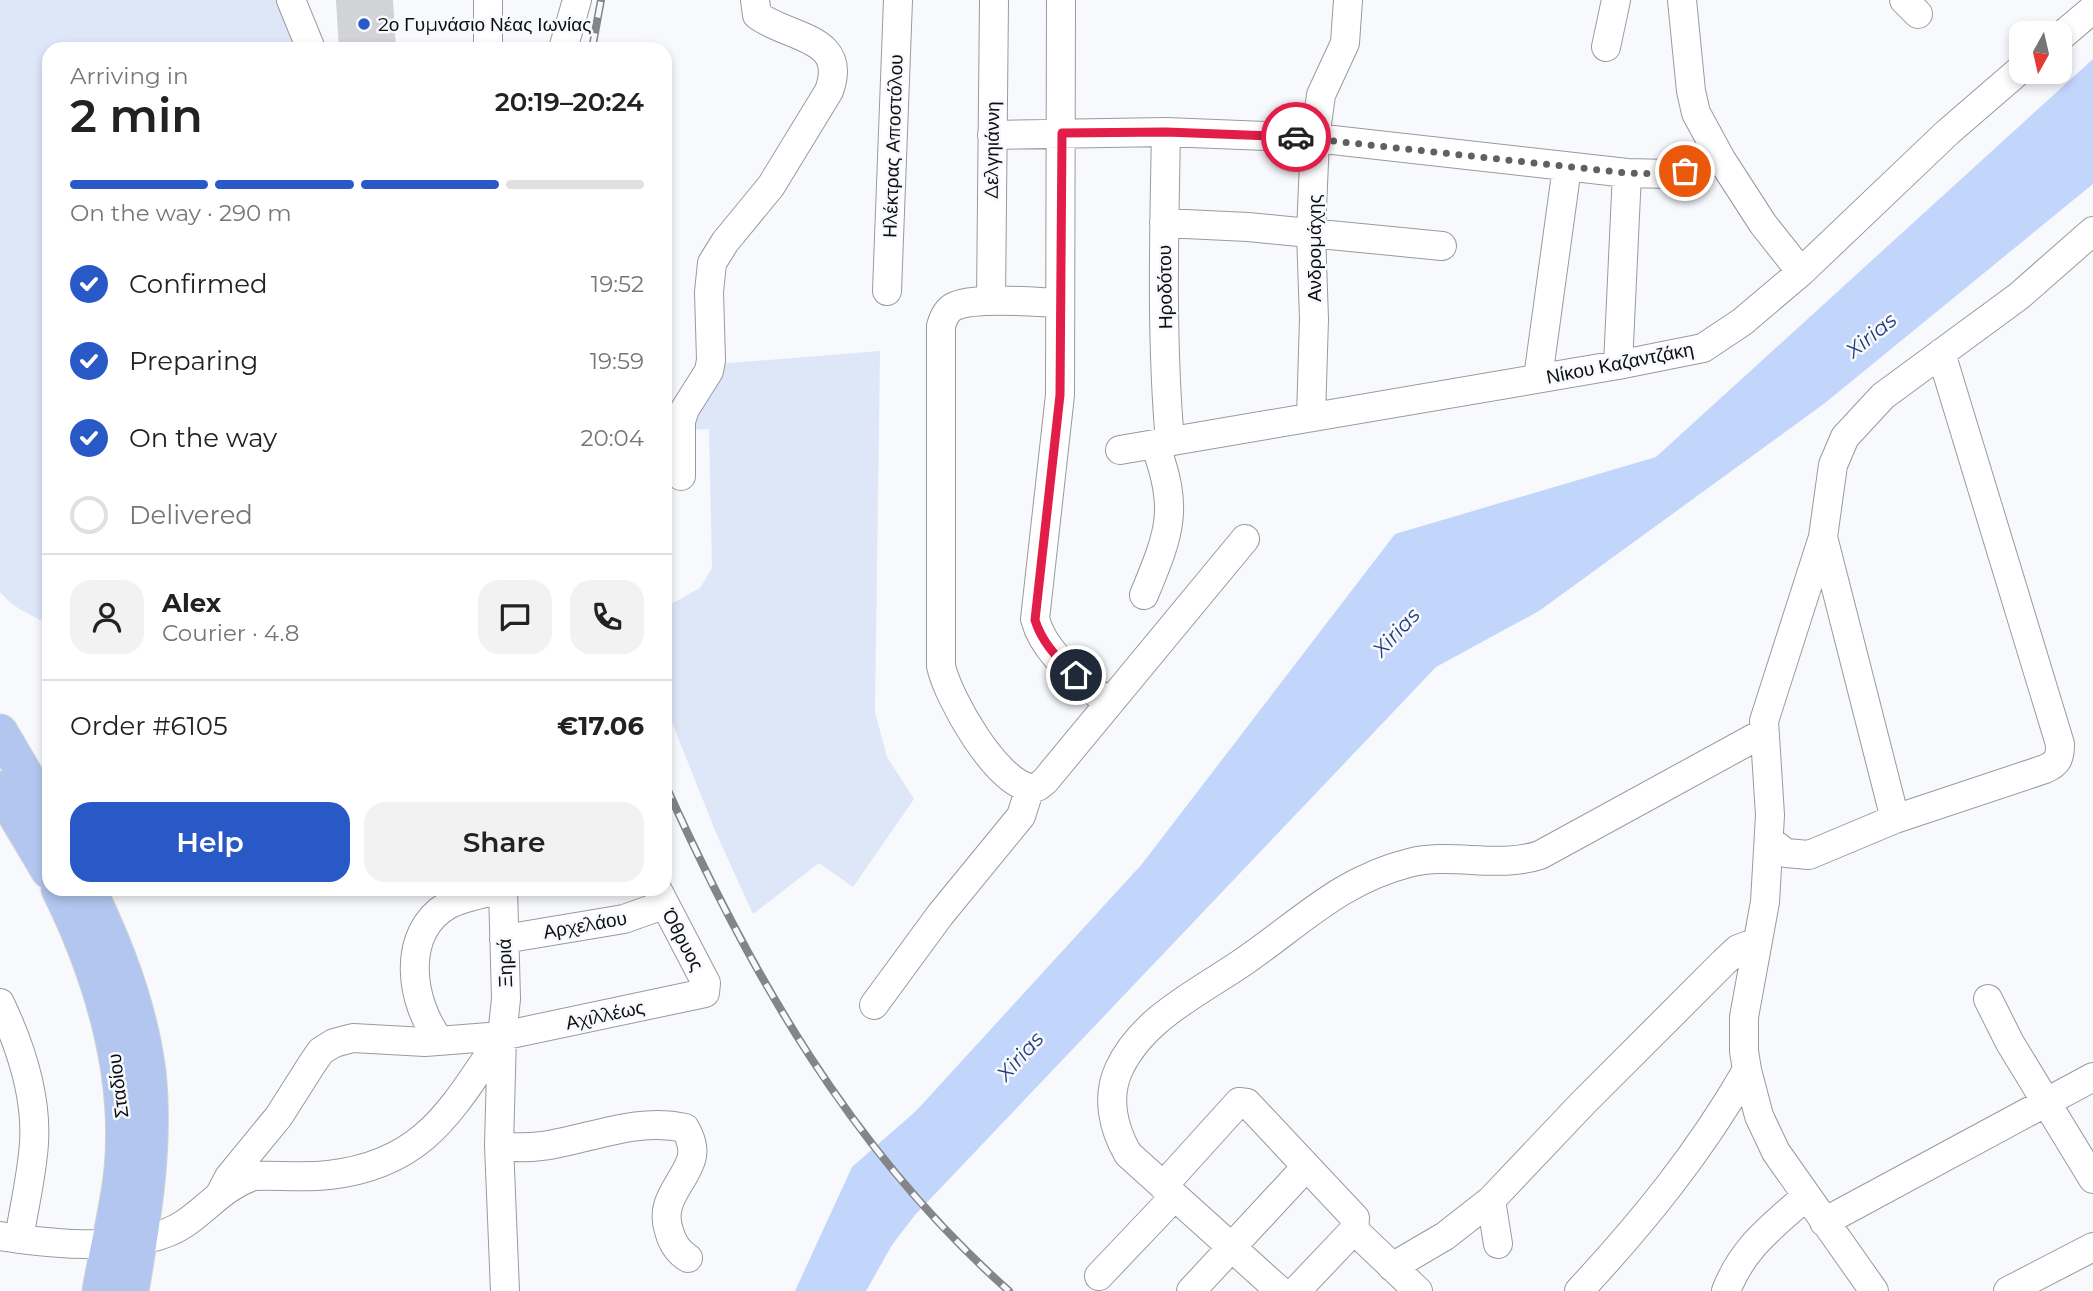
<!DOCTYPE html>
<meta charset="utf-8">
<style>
body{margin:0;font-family:Montserrat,sans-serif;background:#f2f2f2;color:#222;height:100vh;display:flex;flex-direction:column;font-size:26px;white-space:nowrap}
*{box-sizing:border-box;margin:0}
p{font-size:23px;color:#767676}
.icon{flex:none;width:38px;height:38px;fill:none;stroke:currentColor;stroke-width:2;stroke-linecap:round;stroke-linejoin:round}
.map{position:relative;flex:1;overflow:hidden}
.side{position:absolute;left:42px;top:42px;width:630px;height:854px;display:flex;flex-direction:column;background:#fff;border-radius:21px;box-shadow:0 4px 10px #0003}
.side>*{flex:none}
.needle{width:46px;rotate:188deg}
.fabs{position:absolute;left:2009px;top:21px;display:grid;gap:14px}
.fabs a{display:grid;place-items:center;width:63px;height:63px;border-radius:14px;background:#fff;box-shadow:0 4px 10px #0003;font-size:35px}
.pin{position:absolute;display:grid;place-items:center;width:60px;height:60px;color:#fff;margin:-30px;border:4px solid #fff;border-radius:50%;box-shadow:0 2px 7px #0007}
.courier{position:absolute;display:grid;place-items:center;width:70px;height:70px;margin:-35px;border:5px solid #e11d48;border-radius:50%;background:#fff;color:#222;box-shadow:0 2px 9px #0007}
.summary em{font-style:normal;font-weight:600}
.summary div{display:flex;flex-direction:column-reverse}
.summary{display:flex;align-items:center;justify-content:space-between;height:119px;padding:0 28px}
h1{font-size:46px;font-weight:600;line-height:52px}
.bar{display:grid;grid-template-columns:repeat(4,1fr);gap:10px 7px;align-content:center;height:84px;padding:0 28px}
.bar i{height:9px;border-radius:5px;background:#e0e0e0}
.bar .on{background:#2959c7}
.bar p{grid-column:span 4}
.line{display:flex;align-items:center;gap:18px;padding:0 28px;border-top:2px solid #e0e0e0}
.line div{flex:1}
.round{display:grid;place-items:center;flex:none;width:74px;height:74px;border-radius:21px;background:#f2f2f2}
ol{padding:0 28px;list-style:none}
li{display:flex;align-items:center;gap:21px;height:77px}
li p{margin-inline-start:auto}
li .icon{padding:7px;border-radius:50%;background:#2959c7;color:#fff;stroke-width:4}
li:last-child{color:#767676}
li i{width:38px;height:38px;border:4px solid #e0e0e0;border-radius:50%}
.action{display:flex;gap:14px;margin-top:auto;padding:14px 28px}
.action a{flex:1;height:80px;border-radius:21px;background:#2959c7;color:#fff;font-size:28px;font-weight:600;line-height:80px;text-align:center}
.action a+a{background:#f2f2f2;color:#222}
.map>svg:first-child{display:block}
.green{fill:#dde7f8}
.water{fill:#c2d6fc}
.building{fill:#d1d3d6}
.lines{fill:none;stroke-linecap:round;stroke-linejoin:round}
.minor-casing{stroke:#999a9d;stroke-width:30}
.major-casing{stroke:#d3d4d4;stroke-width:37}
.minor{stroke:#fff;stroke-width:28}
.major{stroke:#b2c6ef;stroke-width:35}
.rail-casing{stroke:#838587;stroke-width:8}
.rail{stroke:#f7f9fc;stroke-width:5;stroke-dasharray:16;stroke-linecap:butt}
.done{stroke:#5f6062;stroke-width:7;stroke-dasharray:0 12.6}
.route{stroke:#e11d48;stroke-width:9}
.poi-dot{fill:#2959c7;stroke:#f7f9fc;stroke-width:2.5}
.labels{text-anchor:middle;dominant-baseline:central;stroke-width:5;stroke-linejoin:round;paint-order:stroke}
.poi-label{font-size:19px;fill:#0d0e0f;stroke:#f7f9fc;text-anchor:start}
.street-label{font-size:19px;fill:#0d0e0f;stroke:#f7f9fc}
.water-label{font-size:21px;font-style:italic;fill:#254078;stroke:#f7f9fc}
</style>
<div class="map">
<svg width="2093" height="1291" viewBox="0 0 2093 1291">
<rect width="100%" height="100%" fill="#f7f9fc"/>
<path class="green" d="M0 0H286L305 49H49V625C28 612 16 611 0 592Z
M880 351 875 712 887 757 914 799 853 887 819 863 753 914 717 835 665 705V603H673L700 588 712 568 709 429 686 430 717 364Z"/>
<path class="water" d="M2093 59V184L1825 403 1539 611 1436 667 915 1215 892 1245 866 1291H795L852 1167 916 1111 1142 864 1395 534 1656 457Z"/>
<path class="building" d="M336 0H393L396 49H339Z"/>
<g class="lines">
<defs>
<path id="minor" d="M291 0 311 49
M488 0V49
M1061 0 1060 395 1035 619C1045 656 1081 679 1108 703
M1682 0 1691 91 1696 113 1721 159 1763 224 1801 272
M1904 0 1918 14
M2060 37 2093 9
M1606 47 1616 0
M563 49 577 0
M1166 132C1164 235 1161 340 1170 442
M992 135 1166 132 1315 138 1627 173 1670 174 1721 159
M1164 223 1248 227 1442 246
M887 291 898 0
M991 301 994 0
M1059 303C1034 302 973 296 953 307 946 311 943 319 941 326V666C948 698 996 783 1031 788 1037 789 1041 784 1045 781L1245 539
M1618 365 1627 173
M1538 378 1567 167
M1311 417 1314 319 1311 233 1315 138 1321 95 1345 43 1348 0
M1120 450 1618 365 1703 348 1742 322 1801 272 1948 132 2021 69
M681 476V421L685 409 709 371 711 360 709 292 712 263 725 242 771 186 829 91C849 36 789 39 757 15L755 0
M1823 537 1895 819
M1144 595C1169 534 1180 510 1155 445
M1769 840 1786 853 1809 855 1895 819 2045 769C2058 763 2060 758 2060 744L1941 353
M503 889 506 999 502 1036 499 1145 505 1291
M504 939 624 919 663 905
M1988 999 2010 1043 2093 1179
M0 1003C20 1045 37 1096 34 1143 32 1175 24 1207 19 1239
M874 1005 940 915 1021 816 1030 788
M440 1041C410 1003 400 933 448 905 462 897 484 894 500 889
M499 1145C558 1158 621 1113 685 1128 690 1137 695 1148 691 1160 682 1186 659 1201 669 1231 672 1242 678 1252 688 1258
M1163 1186 1239 1102 1247 1103 1355 1218 1354 1230 1418 1291
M220 1194 229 1177 279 1116 312 1064 321 1051 334 1043 353 1038 425 1042 502 1036 705 993 706 983 657 889
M1491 1200 1498 1244
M1824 1222 2093 1077
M0 1236C51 1244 139 1254 184 1224 208 1208 225 1185 254 1176 278 1175 304 1178 329 1175 426 1164 452 1108 502 1036
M1392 1267 1445 1236 1491 1200 1583 1103 1724 962 1738 949 1757 942
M1099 1276 1174 1197
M1191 1291 1306 1167
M1280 1291 1128 1154C1113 1128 1106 1097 1119 1069 1143 1017 1202 991 1246 960 1301 922 1341 880 1409 863 1452 852 1497 869 1540 855L1763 733
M1296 1291 1354 1230
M1579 1291C1643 1222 1700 1152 1747 1070
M1726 1291C1743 1247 1771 1228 1805 1197
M1874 1291 1776 1152 1759 1116 1747 1070 1744 1051V1017L1765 902 1770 815 1764 721 1823 537 1833 465 1845 437 1883 396 2019 296 2093 231
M2008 1291 2093 1247"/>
<path id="major" d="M0 732 49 815
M0 789 49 871
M59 889C101 974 131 1073 122 1169 118 1210 107 1250 100 1291
M88 889C116 946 140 1008 148 1072 156 1146 143 1219 131 1291"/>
</defs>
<use href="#minor" class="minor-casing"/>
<use href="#major" class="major-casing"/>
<use href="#minor" class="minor"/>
<use href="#major" class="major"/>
<defs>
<path id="rail" d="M592 49 601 0
M665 784C750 973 851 1151 1009 1291"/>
</defs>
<use href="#rail" class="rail-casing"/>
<use href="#rail" class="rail"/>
</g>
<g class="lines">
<path class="done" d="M1296 137 1627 173 1670 174 1685 171"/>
<path class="route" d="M1076 675C1058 660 1042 643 1035 620L1060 395 1062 133 1166 132 1296 137"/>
</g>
<circle class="poi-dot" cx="364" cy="24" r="7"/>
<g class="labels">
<g class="poi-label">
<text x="378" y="24">2ο Γυμνάσιο Νέας Ιωνίας</text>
</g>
<g class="street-label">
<text transform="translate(893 146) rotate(-88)">Ηλέκτρας Αποστόλου</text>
<text transform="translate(992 150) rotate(-89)">Δελγηιάννη</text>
<text transform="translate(1314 248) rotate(-90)">Ανδρομάχης</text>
<text transform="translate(1165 287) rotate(-91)">Ηροδότου</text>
<text transform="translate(1620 363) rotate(-11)">Νίκου Καζαντζάκη</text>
<text transform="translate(585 925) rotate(-10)">Αρχελάου</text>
<text transform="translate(683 940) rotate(62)">Όθρυος</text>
<text transform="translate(505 963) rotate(-92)">Ξηριά</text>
<text transform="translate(605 1015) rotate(-12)">Αχιλλέως</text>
<text transform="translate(118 1086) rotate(-97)">Σταδίου</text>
</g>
<g class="water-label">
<text transform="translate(1871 335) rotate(-39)">Xirias</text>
<text transform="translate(1396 632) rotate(-47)">Xirias</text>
<text transform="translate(1020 1056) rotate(-48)">Xirias</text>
</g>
</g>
</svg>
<div class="fabs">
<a><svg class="needle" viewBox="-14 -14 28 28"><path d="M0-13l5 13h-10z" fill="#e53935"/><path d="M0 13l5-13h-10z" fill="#767676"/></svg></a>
</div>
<div class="pin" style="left:1685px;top:171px;background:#ea580c"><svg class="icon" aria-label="bag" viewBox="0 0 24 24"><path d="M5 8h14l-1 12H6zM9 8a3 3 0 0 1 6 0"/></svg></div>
<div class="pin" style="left:1076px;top:675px;background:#1f2937"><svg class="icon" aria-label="home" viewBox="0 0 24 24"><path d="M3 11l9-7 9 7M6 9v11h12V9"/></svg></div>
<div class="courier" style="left:1296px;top:137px"><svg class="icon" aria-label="car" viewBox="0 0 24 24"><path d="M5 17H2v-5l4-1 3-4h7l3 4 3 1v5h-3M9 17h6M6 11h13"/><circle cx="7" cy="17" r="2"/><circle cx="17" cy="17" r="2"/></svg></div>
<section class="side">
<div class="summary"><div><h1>2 min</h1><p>Arriving in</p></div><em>20:19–20:24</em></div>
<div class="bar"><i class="on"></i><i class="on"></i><i class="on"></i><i></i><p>On the way · 290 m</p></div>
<ol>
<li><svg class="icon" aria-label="check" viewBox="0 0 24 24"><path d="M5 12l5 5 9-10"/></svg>Confirmed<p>19:52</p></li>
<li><svg class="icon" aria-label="check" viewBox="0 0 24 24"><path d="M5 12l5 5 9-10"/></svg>Preparing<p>19:59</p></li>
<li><svg class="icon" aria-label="check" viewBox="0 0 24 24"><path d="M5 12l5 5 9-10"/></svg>On the way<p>20:04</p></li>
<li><i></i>Delivered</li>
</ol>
<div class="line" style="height:126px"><a class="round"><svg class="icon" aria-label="person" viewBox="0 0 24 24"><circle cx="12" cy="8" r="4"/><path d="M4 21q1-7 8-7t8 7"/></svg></a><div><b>Alex</b><p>Courier · 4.8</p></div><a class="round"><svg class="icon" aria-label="chat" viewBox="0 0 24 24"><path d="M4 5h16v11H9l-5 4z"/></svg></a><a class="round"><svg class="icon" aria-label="phone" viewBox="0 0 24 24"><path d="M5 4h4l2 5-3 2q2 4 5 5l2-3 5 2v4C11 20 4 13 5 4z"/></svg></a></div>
<div class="line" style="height:91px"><div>Order #6105</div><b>€17.06</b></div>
<div class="action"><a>Help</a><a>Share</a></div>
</section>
</div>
